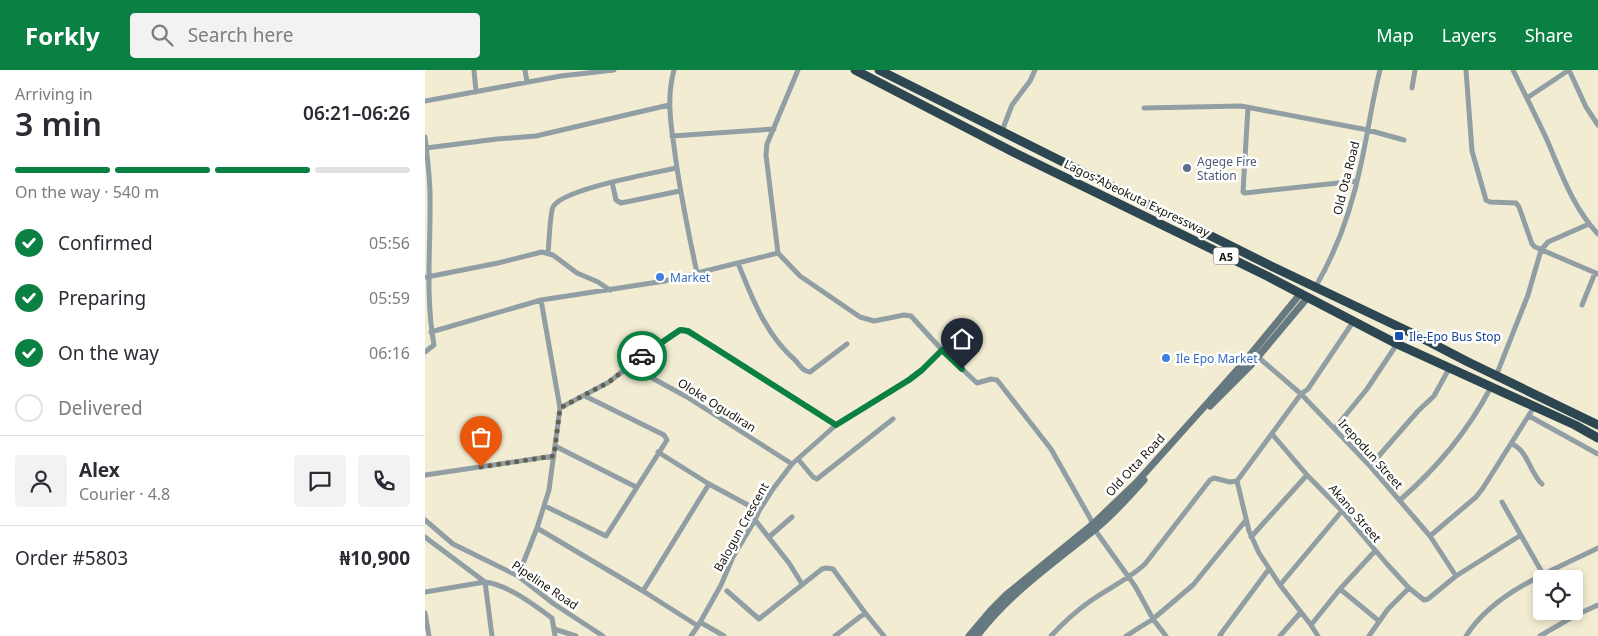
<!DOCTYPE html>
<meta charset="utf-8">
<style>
body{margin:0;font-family:"Noto Sans",sans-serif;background:#f2f2f3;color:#2b2b33;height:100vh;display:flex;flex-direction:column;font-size:19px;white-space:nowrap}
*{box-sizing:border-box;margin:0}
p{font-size:16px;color:#7c7c81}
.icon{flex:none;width:28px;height:28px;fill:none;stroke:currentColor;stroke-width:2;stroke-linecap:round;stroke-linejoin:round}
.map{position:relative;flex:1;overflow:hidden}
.side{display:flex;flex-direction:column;background:#fff;width:425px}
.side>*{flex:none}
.tools{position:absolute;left:1108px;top:500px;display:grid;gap:10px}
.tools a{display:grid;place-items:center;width:50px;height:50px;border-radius:5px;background:#fff;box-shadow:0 2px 8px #0003;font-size:25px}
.pin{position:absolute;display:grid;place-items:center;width:42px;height:42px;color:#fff;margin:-51px -21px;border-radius:50% 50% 50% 0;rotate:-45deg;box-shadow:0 0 5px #0007}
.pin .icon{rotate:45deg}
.courier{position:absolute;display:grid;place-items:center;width:50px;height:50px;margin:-25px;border:4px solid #0b8043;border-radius:50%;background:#fff;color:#222;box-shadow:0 1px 6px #0007}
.headline em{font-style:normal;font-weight:600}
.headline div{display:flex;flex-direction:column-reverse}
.headline{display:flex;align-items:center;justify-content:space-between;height:85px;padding:0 15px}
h1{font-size:32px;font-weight:600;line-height:38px}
.bar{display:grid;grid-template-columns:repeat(4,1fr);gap:8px 5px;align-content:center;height:60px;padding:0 15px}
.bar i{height:6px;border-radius:4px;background:#e1e1e2}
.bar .selected{background:#0b8043}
.bar p{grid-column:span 4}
.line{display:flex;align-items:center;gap:12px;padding:0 15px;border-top:1px solid #e1e1e2}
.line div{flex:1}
.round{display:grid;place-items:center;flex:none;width:52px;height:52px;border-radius:5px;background:#f2f2f3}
ol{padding:0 15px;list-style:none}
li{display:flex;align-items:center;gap:15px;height:55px}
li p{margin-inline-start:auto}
li .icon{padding:5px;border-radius:50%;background:#0b8043;color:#fff;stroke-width:4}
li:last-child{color:#7c7c81}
li i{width:28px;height:28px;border:2px solid #e1e1e2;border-radius:50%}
header{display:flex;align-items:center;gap:30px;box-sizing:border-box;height:70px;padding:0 25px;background:#0b8043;color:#fff}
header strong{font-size:24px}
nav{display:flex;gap:28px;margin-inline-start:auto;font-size:18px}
.search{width:350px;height:45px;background:#f2f2f3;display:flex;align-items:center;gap:12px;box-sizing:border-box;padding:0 18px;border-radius:5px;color:#7c7c81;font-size:19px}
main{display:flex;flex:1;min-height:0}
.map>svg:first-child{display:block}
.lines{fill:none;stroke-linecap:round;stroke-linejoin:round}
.street{stroke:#919ea3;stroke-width:5}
.secondary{stroke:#667880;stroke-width:7}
.highway{stroke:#2d4752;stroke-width:9}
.done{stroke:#646152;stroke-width:5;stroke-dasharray:0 9}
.route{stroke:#0b8043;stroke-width:6}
.service-dot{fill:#5c6f8a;stroke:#fff;stroke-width:2}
.shop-dot{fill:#3f7fe0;stroke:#fff;stroke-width:2}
.transit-dot{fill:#1a4fb4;stroke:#fff;stroke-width:2}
.labels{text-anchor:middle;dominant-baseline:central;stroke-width:5;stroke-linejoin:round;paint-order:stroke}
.shield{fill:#fff;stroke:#5d5c56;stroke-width:1}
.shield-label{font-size:11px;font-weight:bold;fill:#18160d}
.service-label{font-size:12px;fill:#4e5e75;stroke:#fff;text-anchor:start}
.street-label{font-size:12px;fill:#18160d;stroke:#fff}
.shop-label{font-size:12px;fill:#366cbe;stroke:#fff;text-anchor:start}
.transit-label{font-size:12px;fill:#164399;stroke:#fff;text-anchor:start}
</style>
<header>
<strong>Forkly</strong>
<div class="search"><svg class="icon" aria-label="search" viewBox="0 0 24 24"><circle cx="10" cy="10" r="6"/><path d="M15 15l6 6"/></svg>Search here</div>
<nav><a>Map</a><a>Layers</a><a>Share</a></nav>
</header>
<main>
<section class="side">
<div class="headline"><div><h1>3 min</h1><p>Arriving in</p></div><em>06:21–06:26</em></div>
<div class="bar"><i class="selected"></i><i class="selected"></i><i class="selected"></i><i></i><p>On the way · 540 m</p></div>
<ol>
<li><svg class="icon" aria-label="check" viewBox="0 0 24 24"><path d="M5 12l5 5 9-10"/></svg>Confirmed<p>05:56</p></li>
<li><svg class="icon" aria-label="check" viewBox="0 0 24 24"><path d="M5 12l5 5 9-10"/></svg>Preparing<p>05:59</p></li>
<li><svg class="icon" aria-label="check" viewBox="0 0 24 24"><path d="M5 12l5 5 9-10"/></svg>On the way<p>06:16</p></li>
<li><i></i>Delivered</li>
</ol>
<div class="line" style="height:90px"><a class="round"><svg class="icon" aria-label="person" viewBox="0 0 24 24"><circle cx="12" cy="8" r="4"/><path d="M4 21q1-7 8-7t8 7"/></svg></a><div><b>Alex</b><p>Courier · 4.8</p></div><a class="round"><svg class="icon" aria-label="chat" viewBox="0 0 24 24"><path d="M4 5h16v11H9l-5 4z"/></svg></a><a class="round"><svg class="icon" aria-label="phone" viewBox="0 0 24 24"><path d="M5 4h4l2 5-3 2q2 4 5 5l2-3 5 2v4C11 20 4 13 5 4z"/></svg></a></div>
<div class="line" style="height:65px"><div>Order #5803</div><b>₦10,900</b></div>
</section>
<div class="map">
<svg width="1173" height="566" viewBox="0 0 1173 566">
<rect width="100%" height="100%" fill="#f2edd2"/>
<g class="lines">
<path class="street" d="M49 0 51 22
M100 0 102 12
M249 0C242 25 245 50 249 76 254 119 263 161 272 203
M1041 0 1047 81 1061 130 1065 132 1091 133 1094 137 1107 174 1110 177 1173 204
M1088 0C1099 23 1111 46 1122 70 1136 102 1148 138 1173 164
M1144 0 1161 37 1173 55
M987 18 990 0
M1102 28 1144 0
M0 31 136 6 189 0
M823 37 818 122 820 123 932 111
M719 38 816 36 943 60 979 70
M577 61 587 35 605 11 610 0
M247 66 349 59
M0 67C2 86 5 106 5 125 6 176 0 225 9 275L0 282
M1 78 72 69 111 66 244 35
M187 112 191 130 196 133 255 121
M123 183C124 174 125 143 128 137 137 119 230 103 251 98
M353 183 375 206 435 247 449 251 479 245 486 246 517 280 552 313 566 309 572 310 626 379 665 448 670 460 710 516 728 549 741 566
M353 183 341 85 342 74 373 0
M313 193C327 228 341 265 370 290 375 295 377 301 385 302L422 274
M2 207 73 193 117 182 128 185 152 203 173 212 185 220
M891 216C913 178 927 138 936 94 943 63 947 31 955 0
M1157 235 1170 203
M6 262 116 230 240 211 353 183
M833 287 876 324 945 396 1005 466 1031 506
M205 296 262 327 367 394
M1071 306 1103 225 1116 180 1123 172 1164 154
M135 338 184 312 212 290 255 260H259L291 278 411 355
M1104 346 1173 384
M910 358 942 319 972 274
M847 364 882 405 917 441 962 494 984 518 999 530 1003 529 1031 506 1096 465
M1087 374C1103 381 1105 403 1117 414
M130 376 211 417
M233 382 284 414 334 441
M373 389 388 407 392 409 468 349
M945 396 993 341 1009 326 1025 297
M0 405 129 386
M975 430C1012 398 1043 361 1066 317
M1077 432 1118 504
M120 436 181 466 242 370 239 365 160 326
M0 450 28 474 93 506 129 534 178 566
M330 450 364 493 377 514
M112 458 218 521 273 556
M1005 466 1051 427 1058 418 1109 337
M0 467 60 512
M344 467 367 447
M826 467 882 405
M93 506 112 458 124 420 135 338 116 230
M60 512 67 566
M855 515 917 441
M915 519 954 551
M218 521 284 414
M302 521 334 549 397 499 401 498 408 499 441 544
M0 522 60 512C83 515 108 534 127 548L130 566
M0 543 4 566
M275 552 299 566
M886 555 915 519 950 481
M129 559 151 566
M266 566 273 556 296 515 308 487 330 450 334 441 348 419 367 394 411 355 484 309 497 300 517 280
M410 566 436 546 441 544 459 566
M626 566C638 553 650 542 664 532 682 519 704 509 720 494L785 410 789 408 805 412 812 411
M701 566 728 549 768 515 821 450
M796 566 795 565 844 499
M855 566 876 542
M893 566 886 555 855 515 834 483 824 461 812 411 876 324 883 319 928 252
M944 566 963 539 984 518
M1041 566C1070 521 1127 501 1173 478
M1115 566 1151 545 1173 535"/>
<path class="secondary" d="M785 336 826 295 883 227
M544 566 566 540 581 525 668 454 711 413 821 290 876 223
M552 566C584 524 627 494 668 461 686 447 704 427 719 410"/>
<path class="highway" d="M430 0 590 83 842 206 972 274 1150 355 1173 368
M454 0 846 196 993 266 1043 292 1173 355"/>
</g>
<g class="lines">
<path class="done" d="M56 397 129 386 135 338 184 312 217 286"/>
<path class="route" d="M217 286 255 260 263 261 411 355 484 310 497 300 517 280 537 299"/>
</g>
<circle class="service-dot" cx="762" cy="98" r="5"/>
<g class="shop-dot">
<circle cx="235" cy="207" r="5"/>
<circle cx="741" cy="288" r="5"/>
</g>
<rect class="transit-dot" x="969" y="261" width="10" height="10" rx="2.5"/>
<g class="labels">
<rect class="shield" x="788.5" y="177.5" width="25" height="17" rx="4"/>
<g class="shield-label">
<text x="801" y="186">A5</text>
</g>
<g class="service-label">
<text x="772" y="91">Agege Fire<tspan x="772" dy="14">Station</tspan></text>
</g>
<g class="street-label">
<text transform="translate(921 108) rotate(-76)">Old Ota Road</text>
<text transform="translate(712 128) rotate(26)">Lagos-Abeokuta Expressway</text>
<text transform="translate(292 335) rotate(32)">Oloke Ogudiran</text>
<text transform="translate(946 384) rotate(48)">Irepodun Street</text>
<text transform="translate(710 395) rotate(-47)">Old Otta Road</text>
<text transform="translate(930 443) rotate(49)">Akano Street</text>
<text transform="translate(316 457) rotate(-61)">Balogun Crescent</text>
<text transform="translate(120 515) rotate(34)">Pipeline Road</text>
</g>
<g class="shop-label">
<text x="245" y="207">Market</text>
<text x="751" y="288">Ile Epo Market</text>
</g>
<g class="transit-label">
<text x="984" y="266">Ile-Epo Bus Stop</text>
</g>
</g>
</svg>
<div class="tools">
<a><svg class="icon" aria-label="locate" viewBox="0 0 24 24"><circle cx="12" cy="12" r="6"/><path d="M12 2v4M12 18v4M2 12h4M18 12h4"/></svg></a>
</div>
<div class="pin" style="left:56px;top:397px;background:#ea580c"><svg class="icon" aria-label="bag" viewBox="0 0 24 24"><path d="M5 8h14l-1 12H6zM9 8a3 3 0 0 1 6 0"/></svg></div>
<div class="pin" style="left:537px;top:299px;background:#1f2937"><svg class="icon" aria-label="home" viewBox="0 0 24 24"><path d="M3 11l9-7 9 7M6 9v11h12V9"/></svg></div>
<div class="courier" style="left:217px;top:286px"><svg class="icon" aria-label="car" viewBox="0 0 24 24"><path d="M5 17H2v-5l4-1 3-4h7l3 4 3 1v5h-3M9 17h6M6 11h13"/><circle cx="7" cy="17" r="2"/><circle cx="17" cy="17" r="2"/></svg></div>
</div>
</main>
